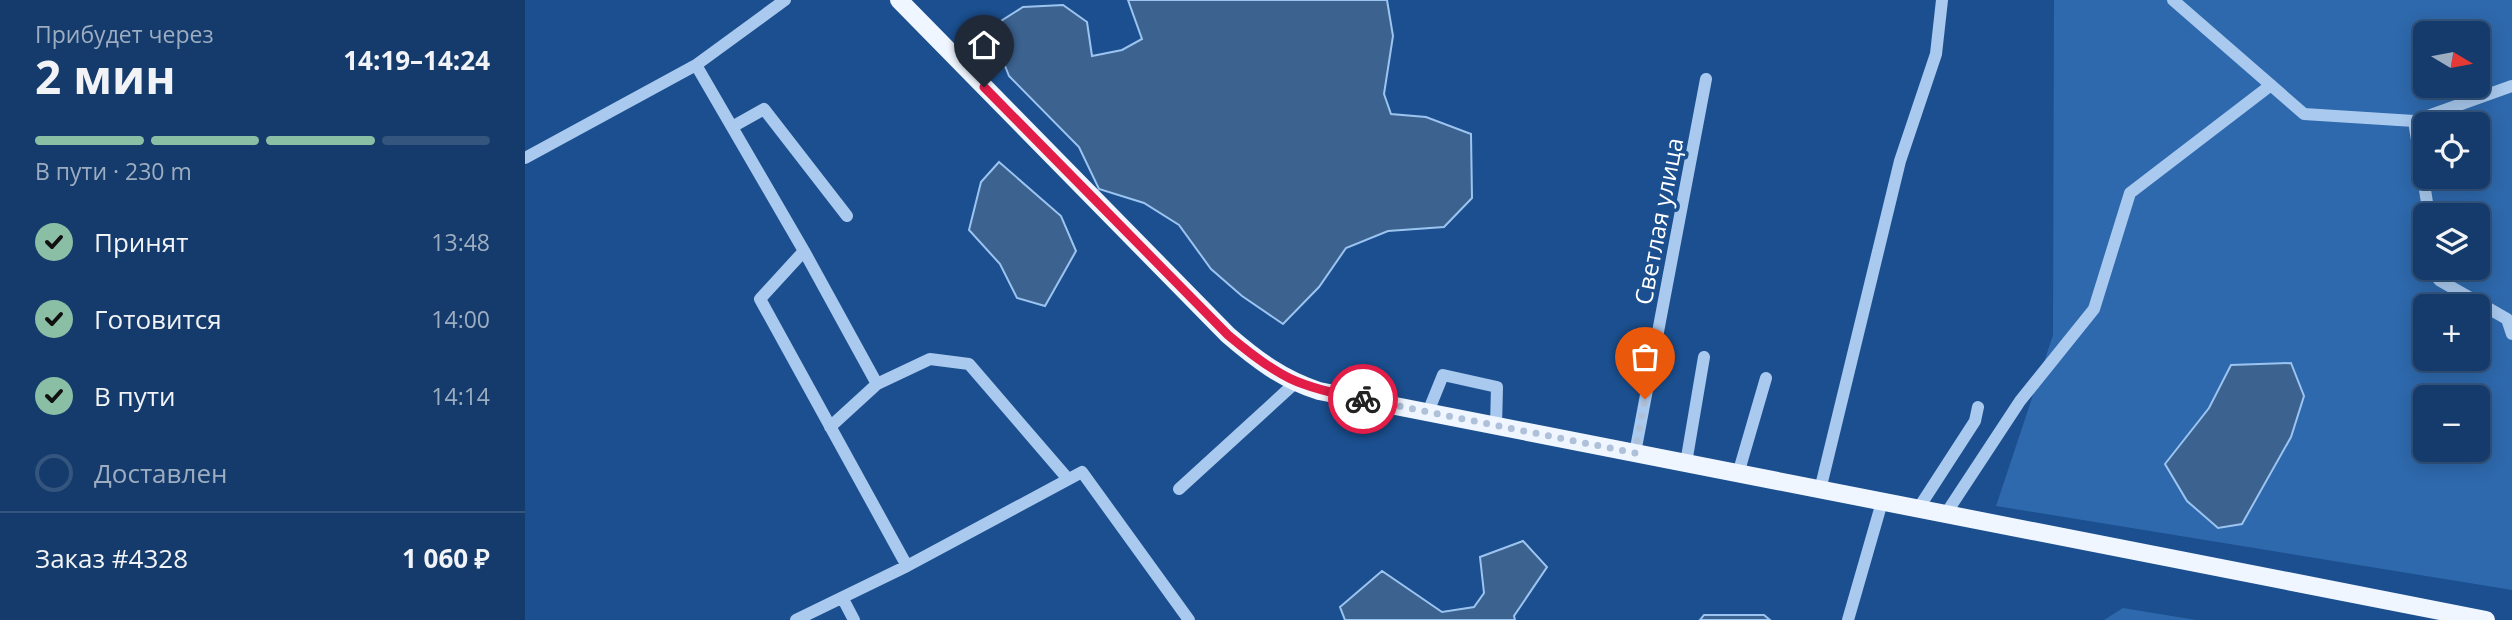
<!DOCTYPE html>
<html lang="ru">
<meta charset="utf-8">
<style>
body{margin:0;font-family:"Open Sans",sans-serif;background:#1d4271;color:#f1f3f6;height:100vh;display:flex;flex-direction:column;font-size:26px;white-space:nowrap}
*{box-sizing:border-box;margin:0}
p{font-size:23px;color:#9dadc1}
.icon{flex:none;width:38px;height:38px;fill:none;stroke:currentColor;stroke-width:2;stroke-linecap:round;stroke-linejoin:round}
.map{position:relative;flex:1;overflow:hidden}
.side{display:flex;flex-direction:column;background:#143b6b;width:525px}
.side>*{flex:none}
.needle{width:46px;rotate:100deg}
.fabs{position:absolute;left:1888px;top:21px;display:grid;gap:14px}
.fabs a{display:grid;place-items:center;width:77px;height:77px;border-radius:10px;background:#143b6b;box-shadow:0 4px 18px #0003,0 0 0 2px #33557e;font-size:35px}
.pin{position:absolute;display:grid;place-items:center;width:60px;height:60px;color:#fff;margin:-72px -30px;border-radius:50% 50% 50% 0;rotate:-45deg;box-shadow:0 0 7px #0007}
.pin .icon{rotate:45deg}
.courier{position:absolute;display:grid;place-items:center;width:70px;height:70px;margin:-35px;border:5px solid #e11d48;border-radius:50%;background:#fff;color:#222;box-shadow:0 2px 9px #0007}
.head em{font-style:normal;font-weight:700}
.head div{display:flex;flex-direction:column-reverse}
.head{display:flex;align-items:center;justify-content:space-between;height:119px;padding:0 35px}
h1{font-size:46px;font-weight:700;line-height:52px}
.bar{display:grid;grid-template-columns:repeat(4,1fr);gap:10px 7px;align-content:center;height:84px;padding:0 35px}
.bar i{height:9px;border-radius:5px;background:#33557e}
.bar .current{background:#8abfa5}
.bar p{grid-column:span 4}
.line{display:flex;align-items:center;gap:18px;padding:0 35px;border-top:2px solid #33557e}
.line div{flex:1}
ol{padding:0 35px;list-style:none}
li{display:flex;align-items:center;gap:21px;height:77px}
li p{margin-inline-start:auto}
li .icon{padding:7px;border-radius:50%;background:#8abfa5;color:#111;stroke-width:4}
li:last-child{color:#9dadc1}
li i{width:38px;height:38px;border:4px solid #33557e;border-radius:50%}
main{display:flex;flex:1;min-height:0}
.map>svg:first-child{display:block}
.green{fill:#2e69ad;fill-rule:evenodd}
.water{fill:#3c6290;stroke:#9cc4f0;stroke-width:2}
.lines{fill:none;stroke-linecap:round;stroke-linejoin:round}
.minor{stroke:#a9c9ee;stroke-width:12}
.major{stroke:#f0f6ff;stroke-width:18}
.done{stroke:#afc1d8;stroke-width:7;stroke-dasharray:0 12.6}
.route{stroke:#e11d48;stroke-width:9}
.labels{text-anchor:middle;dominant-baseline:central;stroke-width:7;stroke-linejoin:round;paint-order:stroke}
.street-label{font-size:24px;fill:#fff;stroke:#1b4f8f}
</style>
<main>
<section class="side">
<div class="head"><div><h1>2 мин</h1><p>Прибудет через</p></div><em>14:19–14:24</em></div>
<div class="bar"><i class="current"></i><i class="current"></i><i class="current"></i><i></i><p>В пути · 230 m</p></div>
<ol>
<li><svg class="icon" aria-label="check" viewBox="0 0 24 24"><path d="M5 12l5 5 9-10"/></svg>Принят<p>13:48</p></li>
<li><svg class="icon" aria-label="check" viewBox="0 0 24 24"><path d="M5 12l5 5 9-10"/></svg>Готовится<p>14:00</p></li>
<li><svg class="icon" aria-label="check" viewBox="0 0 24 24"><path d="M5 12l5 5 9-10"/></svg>В пути<p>14:14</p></li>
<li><i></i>Доставлен</li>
</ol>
<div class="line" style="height:91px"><div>Заказ #4328</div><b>1 060 ₽</b></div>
</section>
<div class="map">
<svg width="1987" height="620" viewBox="0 0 1987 620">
<rect width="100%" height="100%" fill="#1b4f8f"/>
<path class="green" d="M1529 0H1987V590L1471 506 1528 335ZM1900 33H1953V86H1900ZM1900 124H1953V177H1900ZM1900 215H1953V268H1900ZM1900 306H1953V359H1900ZM1900 397H1953V450H1900Z
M1598 608 1671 620H1579Z"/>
<path class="water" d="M603 0H862L868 36 859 94 866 114 901 117 946 134 947 198 919 227 863 231 821 248 794 287 758 324 717 296 686 269 654 225 619 203 574 189 554 147 484 76 465 28 498 7 538 5 562 22 567 56 597 50 617 39Z
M474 162 536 216 551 251 520 306 492 298 475 264 444 230 456 182Z
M1766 363 1779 396 1766 437 1717 524 1693 528 1662 501 1640 464 1684 408 1706 365Z
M998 541 1022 567 989 616 990 620H820L815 607 857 571 917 612 949 607 959 593 955 557Z
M1179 615H1239L1245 620H1175Z"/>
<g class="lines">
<path class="minor" d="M1648 0 1779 114 1889 121 1904 215
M171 65 279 251 235 299 382 566 271 620
M1889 121 1987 86
M207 127 239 109 322 216
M0 158 171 65 260 0
M279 251 352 384 405 359 444 364 543 479
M1913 268 1914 280 1982 319 1987 334
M903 412 918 375 972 387 971 426
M305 427 352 384
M1110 453 1181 79
M1161 463 1179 357
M1213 474 1241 378
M654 489 770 383
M1295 490 1375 161 1411 54 1417 0
M1393 509 1450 421 1453 407
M1420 515 1495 401 1569 309 1605 193 1746 85
M382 566 557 472 664 620
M318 599 329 620
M1323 620 1357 502"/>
<path class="major" d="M374 0 703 335C732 360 757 379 794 391L1961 620"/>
</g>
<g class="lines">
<path class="done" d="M838 399 1110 453 1120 399"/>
<path class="route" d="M459 87 703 335C754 378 773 387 838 399"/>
</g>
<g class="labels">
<g class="street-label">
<text transform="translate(1133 221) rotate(-79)">Светлая улица</text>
</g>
</g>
</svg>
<div class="fabs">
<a><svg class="needle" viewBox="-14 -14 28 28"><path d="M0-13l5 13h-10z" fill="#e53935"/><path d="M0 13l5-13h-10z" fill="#9dadc1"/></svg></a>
<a><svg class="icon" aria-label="locate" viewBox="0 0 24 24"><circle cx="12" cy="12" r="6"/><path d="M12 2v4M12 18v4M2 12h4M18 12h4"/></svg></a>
<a><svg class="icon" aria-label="layers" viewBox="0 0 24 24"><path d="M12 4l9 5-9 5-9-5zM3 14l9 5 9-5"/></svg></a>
<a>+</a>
<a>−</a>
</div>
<div class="pin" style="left:1120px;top:399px;background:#ea580c"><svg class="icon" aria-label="bag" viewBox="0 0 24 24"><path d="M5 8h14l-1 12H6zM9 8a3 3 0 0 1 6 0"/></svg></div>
<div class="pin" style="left:459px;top:87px;background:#1f2937"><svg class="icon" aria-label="home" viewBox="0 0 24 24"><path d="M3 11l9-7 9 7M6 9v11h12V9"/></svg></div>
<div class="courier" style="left:838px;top:399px"><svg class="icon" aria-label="bike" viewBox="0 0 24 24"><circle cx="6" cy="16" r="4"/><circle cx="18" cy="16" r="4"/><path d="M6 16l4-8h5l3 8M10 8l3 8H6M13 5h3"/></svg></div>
</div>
</main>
